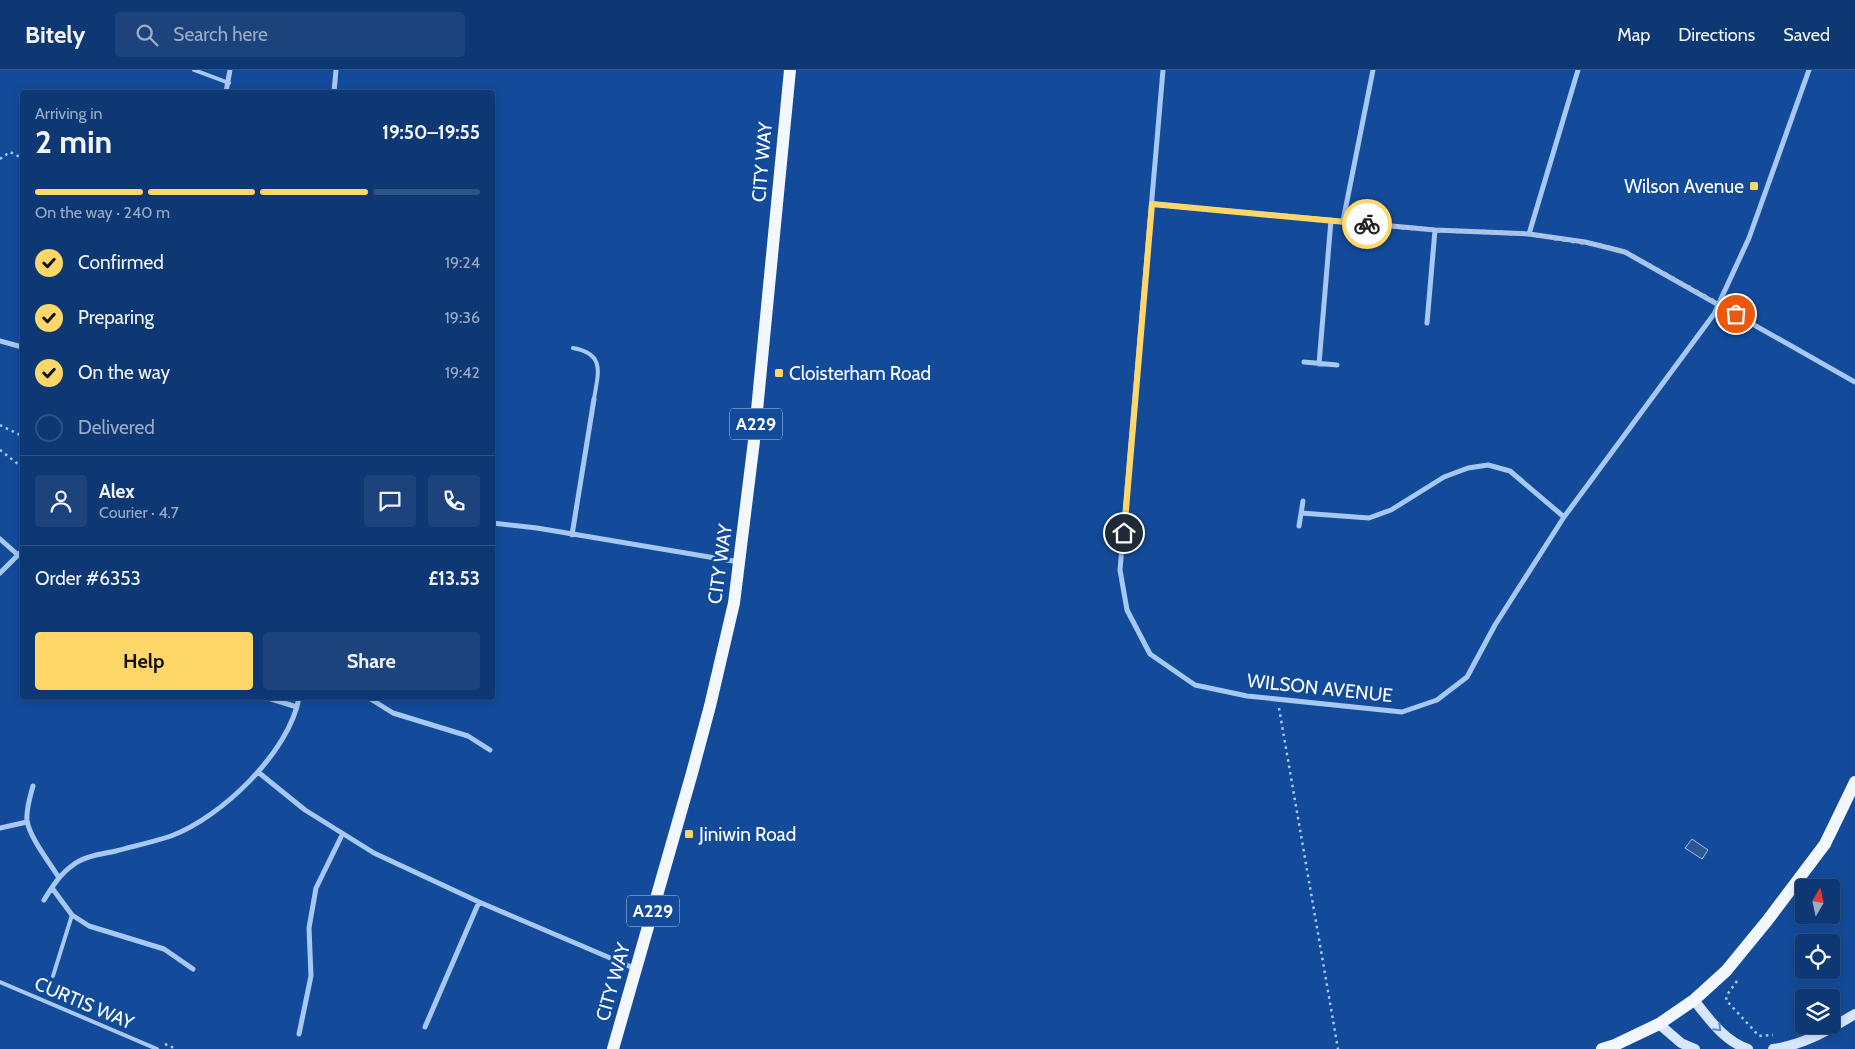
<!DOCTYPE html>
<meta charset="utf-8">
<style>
body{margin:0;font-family:Cabin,sans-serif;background:#1c437c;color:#f1f3f6;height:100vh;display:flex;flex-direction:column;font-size:19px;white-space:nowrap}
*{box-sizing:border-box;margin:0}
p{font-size:16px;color:#9bacc5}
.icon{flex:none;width:28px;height:28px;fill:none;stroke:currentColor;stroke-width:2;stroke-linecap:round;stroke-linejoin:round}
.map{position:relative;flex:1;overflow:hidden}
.details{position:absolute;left:20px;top:20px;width:475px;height:610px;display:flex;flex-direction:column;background:#0e3874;border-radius:5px;box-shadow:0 2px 8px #0003,0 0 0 1px #2e5286}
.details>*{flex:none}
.needle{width:32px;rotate:9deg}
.buttons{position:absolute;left:1795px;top:809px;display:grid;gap:10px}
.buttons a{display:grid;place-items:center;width:45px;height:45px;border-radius:5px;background:#0e3874;box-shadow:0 2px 8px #0003,0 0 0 1px #2e5286;font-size:25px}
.pin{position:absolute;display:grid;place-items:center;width:42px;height:42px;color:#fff;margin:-21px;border:2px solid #fff;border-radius:50%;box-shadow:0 1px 5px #0007}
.courier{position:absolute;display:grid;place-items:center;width:50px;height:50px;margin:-25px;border:4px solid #ffd769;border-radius:50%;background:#fff;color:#222;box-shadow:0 1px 6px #0007}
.summary em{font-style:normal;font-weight:700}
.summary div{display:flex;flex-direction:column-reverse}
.summary{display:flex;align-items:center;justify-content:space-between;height:85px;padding:0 15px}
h1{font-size:32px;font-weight:700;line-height:38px}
.bar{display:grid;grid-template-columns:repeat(4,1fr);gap:8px 5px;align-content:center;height:60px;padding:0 15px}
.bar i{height:6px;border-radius:4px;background:#2e5286}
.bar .selected{background:#ffd769}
.bar p{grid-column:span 4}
.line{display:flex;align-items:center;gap:12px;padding:0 15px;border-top:1px solid #2e5286}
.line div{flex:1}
.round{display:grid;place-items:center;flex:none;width:52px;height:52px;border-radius:5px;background:#1c437c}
ol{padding:0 15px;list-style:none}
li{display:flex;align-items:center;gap:15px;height:55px}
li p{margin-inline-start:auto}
li .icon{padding:5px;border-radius:50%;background:#ffd769;color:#111;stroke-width:4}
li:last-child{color:#9bacc5}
li i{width:28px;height:28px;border:2px solid #2e5286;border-radius:50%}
.primary-button{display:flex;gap:10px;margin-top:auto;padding:10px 15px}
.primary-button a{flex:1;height:58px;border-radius:5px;background:#ffd769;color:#111;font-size:20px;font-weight:700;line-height:58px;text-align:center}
.primary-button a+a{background:#1c437c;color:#f1f3f6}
header{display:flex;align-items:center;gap:30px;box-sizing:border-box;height:70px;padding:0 25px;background:#0e3874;border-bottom:1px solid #2e5286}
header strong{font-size:24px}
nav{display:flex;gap:28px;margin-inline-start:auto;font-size:18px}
.search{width:350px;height:45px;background:#1c437c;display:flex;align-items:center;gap:12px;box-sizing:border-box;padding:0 18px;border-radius:5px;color:#9bacc5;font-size:19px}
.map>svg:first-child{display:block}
.water{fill:#2e5690;stroke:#99c2f6}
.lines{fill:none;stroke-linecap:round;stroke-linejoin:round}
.path{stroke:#a7c8f3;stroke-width:2.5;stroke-dasharray:2.5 4;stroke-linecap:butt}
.lane{stroke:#a7c8f3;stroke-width:4}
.street{stroke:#a7c8f3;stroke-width:5}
.secondary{stroke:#d6e6fd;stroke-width:10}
.primary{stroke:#f3f7ff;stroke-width:12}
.oneway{stroke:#6189c2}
.done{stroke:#acc0dc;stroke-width:5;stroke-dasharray:0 9}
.route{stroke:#ffd769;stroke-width:6}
.poi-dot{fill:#ffd769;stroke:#134b9a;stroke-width:2}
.labels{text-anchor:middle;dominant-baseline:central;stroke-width:5;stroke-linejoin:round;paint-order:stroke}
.shield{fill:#134b9a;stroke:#b8c9e1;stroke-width:1}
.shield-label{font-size:18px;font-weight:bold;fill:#fff}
.street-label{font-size:19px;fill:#fff;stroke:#134b9a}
.poi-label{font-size:19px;fill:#fff;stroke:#134b9a;text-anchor:start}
</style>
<header>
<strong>Bitely</strong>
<div class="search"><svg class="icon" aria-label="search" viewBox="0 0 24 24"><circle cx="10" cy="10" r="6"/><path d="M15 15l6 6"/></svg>Search here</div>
<nav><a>Map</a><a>Directions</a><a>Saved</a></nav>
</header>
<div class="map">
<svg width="1855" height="979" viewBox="0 0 1855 979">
<rect width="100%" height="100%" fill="#134b9a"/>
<path class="water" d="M1692 769 1708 780 1702 789 1685 778Z"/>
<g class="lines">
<path class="path" d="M0 89 10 82 22 88
M0 355 22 366
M0 380 22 397
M1279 638 1338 979
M1737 911 1727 925 1726 930 1759 966 1773 965
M165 974 176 979"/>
<path class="lane" d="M194 0 229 13
M573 278C606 284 598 303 594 329
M53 906 72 845
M0 912 157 979"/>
<path class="street" d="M1163 0 1120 500 1127 540 1150 584 1195 615 1247 626 1402 642 1437 630 1467 607 1495 555 1564 447 1714 244 1749 168 1809 0
M226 22 230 0
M334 22 336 0
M1152 134 1435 160 1529 164 1585 172 1625 182 1855 312
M1343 151 1373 0
M1529 164 1578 0
M1427 253 1435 160
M0 271 22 277
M1304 292 1337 295
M1319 294 1331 150
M1301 443 1369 448 1391 440 1444 407 1468 398 1488 395 1510 401 1564 447
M492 453 537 458 739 492
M1299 456 1303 431
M572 465 594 329
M0 469 18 485
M0 503 22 481
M268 628 297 637
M369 628 393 643 468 666 490 680
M258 702 305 740 374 783 479 832 636 899
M33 716C30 727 26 739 27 750 29 767 50 793 59 808
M0 758 27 752
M52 818 72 845 89 856 164 879 193 899
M44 830C52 817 60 804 73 795 84 786 102 784 116 781 134 776 153 772 171 766 222 747 289 682 299 628
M425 957 479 832
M299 964 311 906 309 858 316 818 342 765"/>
<path class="secondary" d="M1694 930C1709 949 1724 971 1748 979
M1659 954 1681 973 1695 979
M1773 979C1804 975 1828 960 1855 944"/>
<path class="primary" d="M613 979 692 703 710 636 734 533 754 371 790 0
M1602 979 1615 975 1659 954 1694 930 1726 901 1767 851 1825 774 1855 712"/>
</g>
<defs><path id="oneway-chevron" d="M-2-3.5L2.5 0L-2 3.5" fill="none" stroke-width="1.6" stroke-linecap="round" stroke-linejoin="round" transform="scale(1.25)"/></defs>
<use class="oneway" href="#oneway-chevron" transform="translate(1718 958) rotate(45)"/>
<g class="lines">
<path class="done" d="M1367 154 1435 160 1529 164 1599 175 1625 182 1736 244"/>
<path class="route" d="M1124 463 1152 134 1367 154"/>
</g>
<g class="poi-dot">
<rect x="1749" y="111" width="10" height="10" rx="2.5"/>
<rect x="774" y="298" width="10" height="10" rx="2.5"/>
<rect x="684" y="759" width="10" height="10" rx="2.5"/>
</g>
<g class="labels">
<g class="shield">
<rect x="730" y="338.5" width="52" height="31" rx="4"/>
<rect x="627" y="825.5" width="52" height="31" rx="4"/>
</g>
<g class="shield-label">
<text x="756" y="354">A229</text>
<text x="653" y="841">A229</text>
</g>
<g class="street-label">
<text transform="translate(762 92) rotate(-85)">CITY WAY</text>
<text transform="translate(720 494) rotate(-82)">CITY WAY</text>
<text transform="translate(1320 618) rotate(6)">WILSON AVENUE</text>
<text transform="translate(613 912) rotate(-74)">CITY WAY</text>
<text transform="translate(84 933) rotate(23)">CURTIS WAY</text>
</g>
<g class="poi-label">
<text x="1744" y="116" text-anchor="end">Wilson Avenue</text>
<text x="789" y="303">Cloisterham Road</text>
<text x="699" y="764">Jiniwin Road</text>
</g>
</g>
</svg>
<div class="buttons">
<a><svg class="needle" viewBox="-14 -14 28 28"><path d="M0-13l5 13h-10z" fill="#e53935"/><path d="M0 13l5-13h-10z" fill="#9bacc5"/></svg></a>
<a><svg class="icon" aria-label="locate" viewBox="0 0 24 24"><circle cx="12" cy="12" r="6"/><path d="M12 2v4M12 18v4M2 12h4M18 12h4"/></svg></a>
<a><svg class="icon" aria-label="layers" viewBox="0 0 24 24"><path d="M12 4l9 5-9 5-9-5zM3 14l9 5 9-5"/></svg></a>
</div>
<div class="pin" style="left:1736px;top:244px;background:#ea580c"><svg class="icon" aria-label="bag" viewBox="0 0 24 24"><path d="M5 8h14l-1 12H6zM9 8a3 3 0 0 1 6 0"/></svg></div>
<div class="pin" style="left:1124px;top:463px;background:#1f2937"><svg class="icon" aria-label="home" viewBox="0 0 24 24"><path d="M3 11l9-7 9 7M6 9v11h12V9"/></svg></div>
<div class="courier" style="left:1367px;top:154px"><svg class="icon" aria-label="bike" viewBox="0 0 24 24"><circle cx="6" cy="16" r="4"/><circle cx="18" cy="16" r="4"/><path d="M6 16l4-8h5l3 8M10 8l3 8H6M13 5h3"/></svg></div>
<section class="details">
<div class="summary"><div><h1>2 min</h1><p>Arriving in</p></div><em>19:50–19:55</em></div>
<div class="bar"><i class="selected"></i><i class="selected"></i><i class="selected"></i><i></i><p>On the way · 240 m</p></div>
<ol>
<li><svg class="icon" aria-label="check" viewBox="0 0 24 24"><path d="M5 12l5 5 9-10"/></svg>Confirmed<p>19:24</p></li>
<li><svg class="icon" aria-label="check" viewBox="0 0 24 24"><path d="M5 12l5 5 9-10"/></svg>Preparing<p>19:36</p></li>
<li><svg class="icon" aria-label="check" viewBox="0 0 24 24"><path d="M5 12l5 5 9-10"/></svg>On the way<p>19:42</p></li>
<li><i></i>Delivered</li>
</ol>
<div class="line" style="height:90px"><a class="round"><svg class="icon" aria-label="person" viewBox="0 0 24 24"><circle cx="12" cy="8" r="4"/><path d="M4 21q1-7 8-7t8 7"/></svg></a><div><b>Alex</b><p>Courier · 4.7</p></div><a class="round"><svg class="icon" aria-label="chat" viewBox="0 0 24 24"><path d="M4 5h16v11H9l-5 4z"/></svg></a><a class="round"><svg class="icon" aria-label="phone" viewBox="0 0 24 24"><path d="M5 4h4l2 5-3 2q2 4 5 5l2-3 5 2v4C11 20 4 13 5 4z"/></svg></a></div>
<div class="line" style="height:65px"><div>Order #6353</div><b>£13.53</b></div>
<div class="primary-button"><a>Help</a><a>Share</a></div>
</section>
</div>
